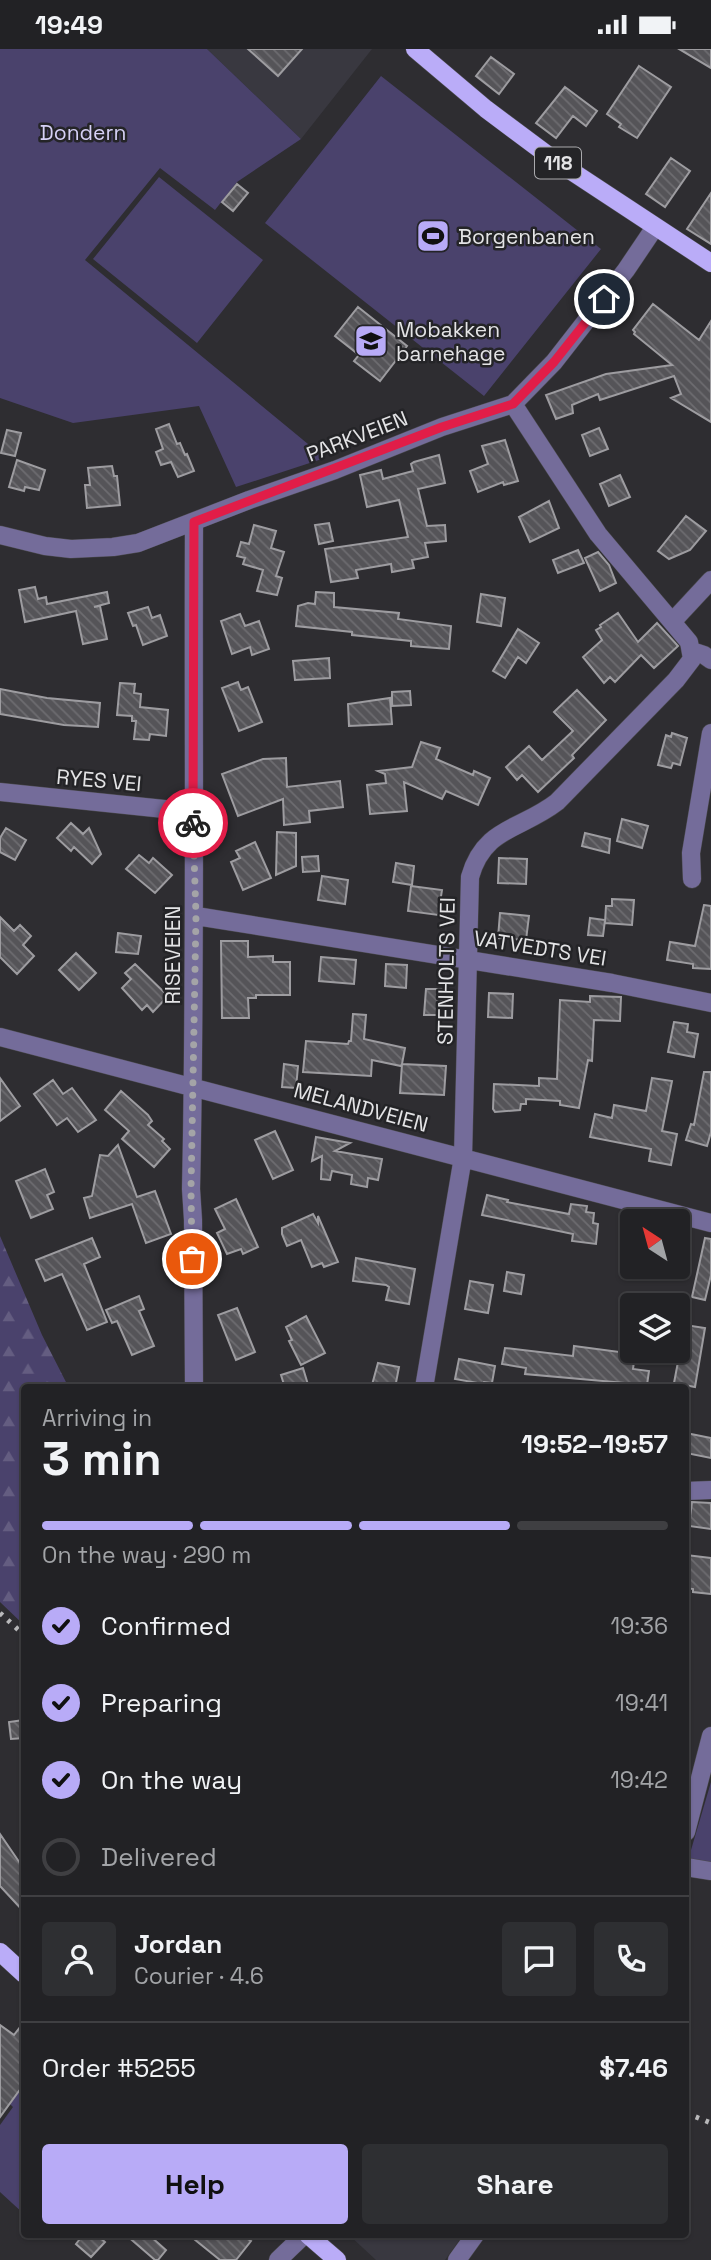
<!DOCTYPE html>
<meta charset="utf-8">
<style>
body{margin:0;font-family:"Space Grotesk",sans-serif;background:#2e2f32;color:#f1f3f6;height:100vh;display:flex;flex-direction:column;font-size:26px;white-space:nowrap}
*{box-sizing:border-box;margin:0}
p{font-size:23px;color:#a2a4a7}
.icon{flex:none;width:38px;height:38px;fill:none;stroke:currentColor;stroke-width:2;stroke-linecap:round;stroke-linejoin:round}
.map{position:relative;flex:1;overflow:hidden}
.side{position:absolute;left:21px;top:1335px;width:668px;height:854px;display:flex;flex-direction:column;background:#222225;border-radius:7px;box-shadow:0 2px 5px #0004,0 0 0 2px #3f3f42}
.side>*{flex:none}
.needle{width:46px;rotate:324deg}
.tools{position:absolute;left:620px;top:1160px;display:grid;gap:14px}
.tools a{display:grid;place-items:center;width:70px;height:70px;border-radius:7px;background:#222225;box-shadow:0 2px 5px #0004,0 0 0 2px #3f3f42;font-size:35px}
.pin{position:absolute;display:grid;place-items:center;width:60px;height:60px;color:#fff;margin:-30px;border:4px solid #fff;border-radius:50%;box-shadow:0 2px 7px #0007}
.courier{position:absolute;display:grid;place-items:center;width:70px;height:70px;margin:-35px;border:5px solid #e11d48;border-radius:50%;background:#fff;color:#222;box-shadow:0 2px 9px #0007}
.headline em{font-style:normal;font-weight:600}
.headline div{display:flex;flex-direction:column-reverse}
.headline{display:flex;align-items:center;justify-content:space-between;height:119px;padding:0 21px}
h1{font-size:46px;font-weight:600;line-height:52px}
.bar{display:grid;grid-template-columns:repeat(4,1fr);gap:10px 7px;align-content:center;height:84px;padding:0 21px}
.bar i{height:9px;border-radius:5px;background:#3f3f42}
.bar .on{background:#b8abf7}
.bar p{grid-column:span 4}
.line{display:flex;align-items:center;gap:18px;padding:0 21px;border-top:2px solid #3f3f42}
.line div{flex:1}
.round{display:grid;place-items:center;flex:none;width:74px;height:74px;border-radius:7px;background:#2e2f32}
ol{padding:0 21px;list-style:none}
li{display:flex;align-items:center;gap:21px;height:77px}
li p{margin-inline-start:auto}
li .icon{padding:7px;border-radius:50%;background:#b8abf7;color:#111;stroke-width:4}
li:last-child{color:#a2a4a7}
li i{width:38px;height:38px;border:4px solid #3f3f42;border-radius:50%}
.cta{display:flex;gap:14px;margin-top:auto;padding:14px 21px}
.cta a{flex:1;height:80px;border-radius:7px;background:#b8abf7;color:#111;font-size:28px;font-weight:600;line-height:80px;text-align:center}
.cta a+a{background:#2e2f32;color:#f1f3f6}
.status{display:flex;justify-content:space-between;align-items:center;height:49px;padding:0 35px;background:#222225;direction:ltr}
.status svg{height:19px;fill:currentColor}
.map>svg:first-child{display:block}
.built{fill:#393840}
.green{fill:#4a426c}
.forest{fill:url(#forest-firs)}
.building{fill:url(#building-back-hatch);stroke:#9d9ca0;stroke-width:2}
.lines{fill:none;stroke-linecap:round;stroke-linejoin:round}
.minor-casing{stroke:#4b4a4e;stroke-width:19}
.major-casing{stroke:#4b4a4e;stroke-width:19}
.minor{stroke:#746c9a;stroke-width:18}
.major{stroke:#baacf8;stroke-width:18}
.rail{stroke:#b8b8ba;stroke-width:5;stroke-dasharray:3.5 7;stroke-linecap:butt}
.done{stroke:#a4a4a7;stroke-width:7;stroke-dasharray:0 12.6}
.route{stroke:#e11d48;stroke-width:9}
.labels{text-anchor:middle;dominant-baseline:central;stroke-width:5;stroke-linejoin:round;paint-order:stroke}
.shield{fill:#242427;stroke:#aaaaad;stroke-width:2}
.shield-label{font-size:19px;font-weight:bold;fill:#e4e4e6}
.park-label{font-size:21px;fill:#d6d1f6;stroke:#242427}
.poi-label{font-size:21px;fill:#e4e4e6;stroke:#242427;text-anchor:start}
.street-label{font-size:21px;fill:#e4e4e6;stroke:#242427}
</style>
<div class="status"><b>19:49</b><svg viewBox="0 0 49 12"><path d="M0 12V9h3v3zM5 12V6h3v6zM10 12V3h3v9zM15 12V0h3v12zM26 1h20v11H26zM47 4h2v5h-2z"/></svg></div>
<div class="map">
<svg width="711" height="2211" viewBox="0 0 711 2211">
<defs>
<pattern id="forest-firs" width="22" height="20" patternUnits="userSpaceOnUse" patternTransform="scale(1.75)"><rect width="22" height="20" fill="#4a426c"/><path d="M5 1l3.5 6h-7zM16 11l3.5 6h-7z" fill="#645d81"/></pattern>
<pattern id="building-back-hatch" width="6" height="6" patternUnits="userSpaceOnUse" patternTransform="scale(1.75)"><rect width="6" height="6" fill="#555458"/><path d="M-1 5l2 2M0 0l6 6M5-1l2 2" fill="none" stroke="#6d6c70"/></pattern>
</defs>
<rect width="100%" height="100%" fill="#2e2d31"/>
<path class="built" d="M207 0H372L301 90Z
M349 2186H463L445 2211H376Z"/>
<path class="green" d="M0 0H207L301 90 237 133 215 161 160 119 85 211 325 409 236 438 199 357 73 374 0 349Z
M381 27 601 200 484 347 265 174Z
M159 128 263 211 197 294 93 210Z
M711 1733V1822L686 1818Z
M24 2035V2165L0 2143V2076L13 2058 10 2055Z"/>
<path class="forest" d="M0 1187 42 1286 69 1339H24V1576L0 1553Z"/>
<path class="building" d="M248 0H302L278 27Z
M679 0H711V19Z
M491 8 514 25 499 45 476 27Z
M639 17 671 38 637 89 619 78 621 75 607 65Z
M565 38 597 62 586 77 573 67 556 89 536 74Z
M671 109 690 122 665 158 646 145Z
M237 135 248 144 233 162 222 153Z
M711 144V195L687 180Z
M653 255 699 291 711 272V373L671 349 681 345 674 327 600 351 598 345 572 356 573 364 556 370 546 346 606 325 672 316 634 285 635 283 633 281Z
M358 258 407 297 380 332 354 312 359 306 335 287Z
M169 375 177 395 180 394 185 406 187 405 194 422 178 428 171 413 161 416 156 403 163 400 156 380Z
M599 379 608 400 590 407 582 386Z
M7 381 21 384 15 407 1 404Z
M505 391 518 432 504 436 503 433 478 443 470 422 488 415 482 397Z
M439 406 445 434 418 440 427 477 445 476 446 492 425 494 428 508 412 511 414 519 392 523 391 515 356 521 358 529 331 533 325 500 408 488 399 451 367 458 360 426 381 421 383 430 413 422 411 415 414 413Z
M17 411 45 421 39 441 25 438 24 442 9 438Z
M112 417 114 427H117L120 456 87 459 85 436H90L88 419Z
M620 426 630 448 609 457 600 435Z
M549 452 559 479 530 493 519 468Z
M686 467 706 482 690 501 669 510 658 502Z
M329 474 333 492 319 495 315 476Z
M254 476 276 482 271 499 284 503 276 527 282 529 277 546 257 542 263 521 243 515 245 509 237 507 241 493 249 495Z
M578 501 584 514 558 524 553 511Z
M598 503 609 516 616 534 600 542 585 509Z
M35 538 38 550 46 548 47 555 107 543 109 554 94 558 100 557 107 590 83 595 76 562 25 573 19 541Z
M316 543 334 544V558L399 564 398 570 451 577 449 600 411 597V592L352 586V583L296 577 298 557 308 554 315 555Z
M481 545 505 549 501 577 477 573Z
M148 558 152 569 160 566 167 587 143 596 136 576 133 577 128 564Z
M618 564 638 593 657 574 678 597 654 619 641 606 615 633 610 628 604 634 583 608 602 591 596 581 601 578 600 576Z
M240 565 245 577 259 572 269 600 252 606 250 598 232 605 221 572Z
M518 580 539 594 526 614 518 608 505 629 493 622Z
M329 609 330 629 295 631 293 612Z
M238 633 241 641 248 638 262 673 239 682 222 639Z
M120 634 135 635 134 644 141 645 140 658 168 661 166 687 150 685 149 691 134 690 136 672H132V667L117 666Z
M0 640 47 649 100 654 98 678 64 676 0 665Z
M577 641 606 671 572 706 574 709 538 743 522 726 517 731 506 718 529 697 542 711 573 682 554 663Z
M410 642 411 656 392 657V643Z
M390 649 392 675 349 677 348 655Z
M672 684 687 689 680 716 673 714 671 719 658 716 666 686 671 688Z
M421 693 440 699 436 710 473 726 474 722 490 729 478 756 446 742 442 750 404 733 407 762 370 765 367 736 386 734 385 725 378 722 412 718Z
M286 709 287 738 340 732 343 758 309 762 310 773 284 776 283 750 238 767 222 725 263 710Z
M622 770 648 777 642 799 617 792Z
M71 774 83 785 89 779 101 805 92 815 74 798 71 802 57 789Z
M6 779 26 791 15 811 0 803V789Z
M277 783 296 784V817L276 826Z
M585 784 610 790 609 804 582 797Z
M255 793 271 829 243 841 231 813 240 809 236 802Z
M139 806 149 814 153 809 172 826 155 844 126 820Z
M318 807 319 822 303 823 302 808Z
M499 809 527 810 526 835 498 834Z
M396 814 414 817 412 836 393 833Z
M322 827 348 831 345 855 318 851Z
M411 837 442 841 438 866 408 862Z
M612 850 634 851 632 876 605 874 606 857H612Z
M704 856 711 857V920L693 919V915L667 911 670 893 695 897Z
M500 864 529 867 526 891 498 889Z
M0 868 14 882 20 876 31 887 23 896 34 907 17 925 0 908Z
M590 869 605 871 603 887 588 886Z
M118 884 141 887 138 905 116 903Z
M221 892H248V908L273 907V913H290V946H256V949H248L249 969H222Z
M76 904 96 924 79 941 59 921Z
M321 908 356 911 354 935 319 932Z
M135 915 168 947 153 963 147 956 142 961 122 939 131 930 125 924Z
M386 915 407 916 406 939 385 937Z
M426 940H442L441 966H424Z
M489 944 513 945 512 969 488 968Z
M590 947 621 948 620 972 594 971 592 1012 588 1011 579 1059 560 1056V1052L526 1050V1055H521L520 1061 495 1063 493 1060 494 1035 539 1037V1029L557 1030 560 951 590 953Z
M353 965 366 966 364 990 405 999 402 1015 446 1017 444 1046 400 1044 402 1015 401 1017 372 1011 371 1027 303 1023 306 992 348 995 349 992H351Z
M674 973 688 975 687 983 698 985 694 1008 668 1003Z
M284 1015 298 1017 296 1039 282 1038Z
M704 1023H711V1083L707 1097 686 1091 691 1075 694 1076Z
M0 1029 20 1057 0 1072Z
M652 1029 672 1032 662 1082 677 1085 671 1116 649 1112 651 1100 590 1088 595 1065 612 1069 614 1056 646 1062Z
M53 1031 63 1045 72 1039 96 1071 78 1083 67 1069 57 1076 34 1045Z
M121 1042 148 1066 152 1072 148 1076 164 1090 162 1092 170 1100 154 1118 122 1090 129 1082 105 1061Z
M275 1082 293 1121 273 1130 255 1091Z
M316 1088 350 1094 335 1102 382 1110 378 1131 368 1129 367 1138 351 1135 352 1126 332 1122 330 1131 321 1130 322 1107 312 1112Z
M118 1096 137 1148 155 1142 171 1185 146 1194 132 1155 90 1169 84 1149 92 1147 100 1106 108 1107Z
M45 1120 54 1143 47 1146 53 1160 31 1169 16 1132Z
M487 1146 508 1151 507 1153 569 1165 571 1155 587 1157 586 1163 594 1164 593 1174 598 1175 596 1195 572 1192 573 1185 482 1166Z
M236 1150 258 1198 243 1205 241 1200 227 1205 217 1184 225 1180 215 1160Z
M313 1165 318 1174V1167L338 1213 324 1218 322 1214 312 1218 301 1191 287 1197 282 1185V1179Z
M92 1189 100 1208 84 1215 107 1273 87 1281 62 1225 45 1232 36 1211Z
M705 1189 711 1190V1226L705 1251 692 1248Z
M356 1209 415 1220 409 1255 386 1251 389 1238 386 1236 353 1232Z
M507 1223 524 1226 521 1245 504 1242Z
M470 1232 493 1236 488 1264 465 1260Z
M139 1247 144 1260 139 1262 154 1297 132 1306 117 1272 112 1274 106 1261Z
M237 1259 255 1303 236 1311 218 1266Z
M306 1267 325 1304 301 1316 289 1292 292 1291 286 1278Z
M685 1276 705 1279 695 1338 674 1334Z
M574 1297 635 1305 633 1320 649 1322 647 1336 525 1325 526 1319 502 1315 505 1299 573 1307Z
M459 1310 495 1317 492 1334 484 1333 483 1335 455 1330Z
M378 1314 399 1318 395 1339 372 1336Z
M303 1319 309 1339H285L281 1326Z
M686 1384 711 1389V1409L686 1404Z
M692 1453 711 1454V1480L689 1477Z
M686 1506 711 1509V1545L693 1543V1540L686 1539Z
M24 1671V1689L11 1690 9 1673Z
M0 1785 24 1820V1863L0 1837Z
M24 1973V2035L0 2068V1976L14 1986Z
M83 2186H97L105 2193 91 2208 76 2195Z
M126 2186H149L166 2201 158 2211H155Z
M189 2186H242L251 2192 236 2211H220Z"/>
<g class="lines">
<defs>
<path id="minor" d="M0 486 45 497 71 500 113 498 138 494 249 451 335 421 442 378 513 355 554 313 586 272 626 221 655 178
M673 572 711 531
M692 602 704 606 711 611
M0 743 193 763
M692 830 691 804 711 684
M196 867 612 934 711 954
M0 988 711 1174
M194 1339 193 1171 191 1140C196 918 193 696 194 473
M424 1339 463 1108 470 828C484 778 521 781 557 753L676 631 692 610 689 593 598 485 513 355
M686 1442 711 1441
M686 1783 711 1687
M686 1818 711 1822
M278 2211 304 2186
M457 2211 475 2186"/>
<path id="major" d="M415 0 486 60 553 110 711 214
M0 1903 24 1925
M308 2186 337 2211"/>
</defs>
<use href="#minor" class="minor-casing"/>
<use href="#major" class="major-casing"/>
<use href="#minor" class="minor"/>
<use href="#major" class="major"/>
<path class="rail" d="M0 1564 24 1586
M686 2064 711 2074"/>
</g>
<g class="lines">
<path class="done" d="M192 1210 191 1140 196 867 193 774"/>
<path class="route" d="M193 774 194 473 442 378 513 355 554 313 604 250"/>
</g>
<defs>
<symbol id="stadium-square" viewBox="-11 -11 22 22"><rect x="-9" y="-9" width="18" height="18" rx="4" fill="#b8abf7" stroke="#242427"/><path d="M0-5a6.5 5 0 1 0 0 10a6.5 5 0 1 0 0-10ZM-3.5-1.8h7v3.6h-7Z" fill="#111"/></symbol>
<symbol id="school-square" viewBox="-11 -11 22 22"><rect x="-9" y="-9" width="18" height="18" rx="4" fill="#b8abf7" stroke="#242427"/><path d="M0-5L7-2L0 1L-7-2ZM-4 1L0 2.5L4 1V4Q0 6-4 4Z" fill="#111"/></symbol>
</defs>
<g fill-rule="evenodd">
<use href="#stadium-square" x="414" y="168" width="38" height="38"/>
<use href="#school-square" x="352" y="273" width="38" height="38"/>
</g>
<g class="labels">
<rect class="shield" x="535" y="98.5" width="46" height="31" rx="5"/>
<g class="shield-label">
<text x="558" y="114">118</text>
</g>
<g class="park-label">
<text x="83" y="83">Dondern</text>
</g>
<g class="poi-label">
<text x="458" y="187">Borgenbanen</text>
<text x="396" y="280">Mobakken<tspan x="396" dy="24">barnehage</tspan></text>
</g>
<g class="street-label">
<text transform="translate(357 387) rotate(-21)">PARKVEIEN</text>
<text transform="translate(99 731) rotate(5)">RYES VEI</text>
<text transform="translate(540 899) rotate(9)">VATVEDTS VEI</text>
<text transform="translate(172 906) rotate(-90)">RISEVEIEN</text>
<text transform="translate(446 922) rotate(-89)">STENHOLTS VEI</text>
<text transform="translate(361 1058) rotate(15)">MELANDVEIEN</text>
</g>
</g>
</svg>
<div class="tools">
<a><svg class="needle" viewBox="-14 -14 28 28"><path d="M0-13l5 13h-10z" fill="#e53935"/><path d="M0 13l5-13h-10z" fill="#a2a4a7"/></svg></a>
<a><svg class="icon" aria-label="layers" viewBox="0 0 24 24"><path d="M12 4l9 5-9 5-9-5zM3 14l9 5 9-5"/></svg></a>
</div>
<div class="pin" style="left:192px;top:1210px;background:#ea580c"><svg class="icon" aria-label="bag" viewBox="0 0 24 24"><path d="M5 8h14l-1 12H6zM9 8a3 3 0 0 1 6 0"/></svg></div>
<div class="pin" style="left:604px;top:250px;background:#1f2937"><svg class="icon" aria-label="home" viewBox="0 0 24 24"><path d="M3 11l9-7 9 7M6 9v11h12V9"/></svg></div>
<div class="courier" style="left:193px;top:774px"><svg class="icon" aria-label="bike" viewBox="0 0 24 24"><circle cx="6" cy="16" r="4"/><circle cx="18" cy="16" r="4"/><path d="M6 16l4-8h5l3 8M10 8l3 8H6M13 5h3"/></svg></div>
<section class="side">
<div class="headline"><div><h1>3 min</h1><p>Arriving in</p></div><em>19:52–19:57</em></div>
<div class="bar"><i class="on"></i><i class="on"></i><i class="on"></i><i></i><p>On the way · 290 m</p></div>
<ol>
<li><svg class="icon" aria-label="check" viewBox="0 0 24 24"><path d="M5 12l5 5 9-10"/></svg>Confirmed<p>19:36</p></li>
<li><svg class="icon" aria-label="check" viewBox="0 0 24 24"><path d="M5 12l5 5 9-10"/></svg>Preparing<p>19:41</p></li>
<li><svg class="icon" aria-label="check" viewBox="0 0 24 24"><path d="M5 12l5 5 9-10"/></svg>On the way<p>19:42</p></li>
<li><i></i>Delivered</li>
</ol>
<div class="line" style="height:126px"><a class="round"><svg class="icon" aria-label="person" viewBox="0 0 24 24"><circle cx="12" cy="8" r="4"/><path d="M4 21q1-7 8-7t8 7"/></svg></a><div><b>Jordan</b><p>Courier · 4.6</p></div><a class="round"><svg class="icon" aria-label="chat" viewBox="0 0 24 24"><path d="M4 5h16v11H9l-5 4z"/></svg></a><a class="round"><svg class="icon" aria-label="phone" viewBox="0 0 24 24"><path d="M5 4h4l2 5-3 2q2 4 5 5l2-3 5 2v4C11 20 4 13 5 4z"/></svg></a></div>
<div class="line" style="height:91px"><div>Order #5255</div><b>$7.46</b></div>
<div class="cta"><a>Help</a><a>Share</a></div>
</section>
</div>
